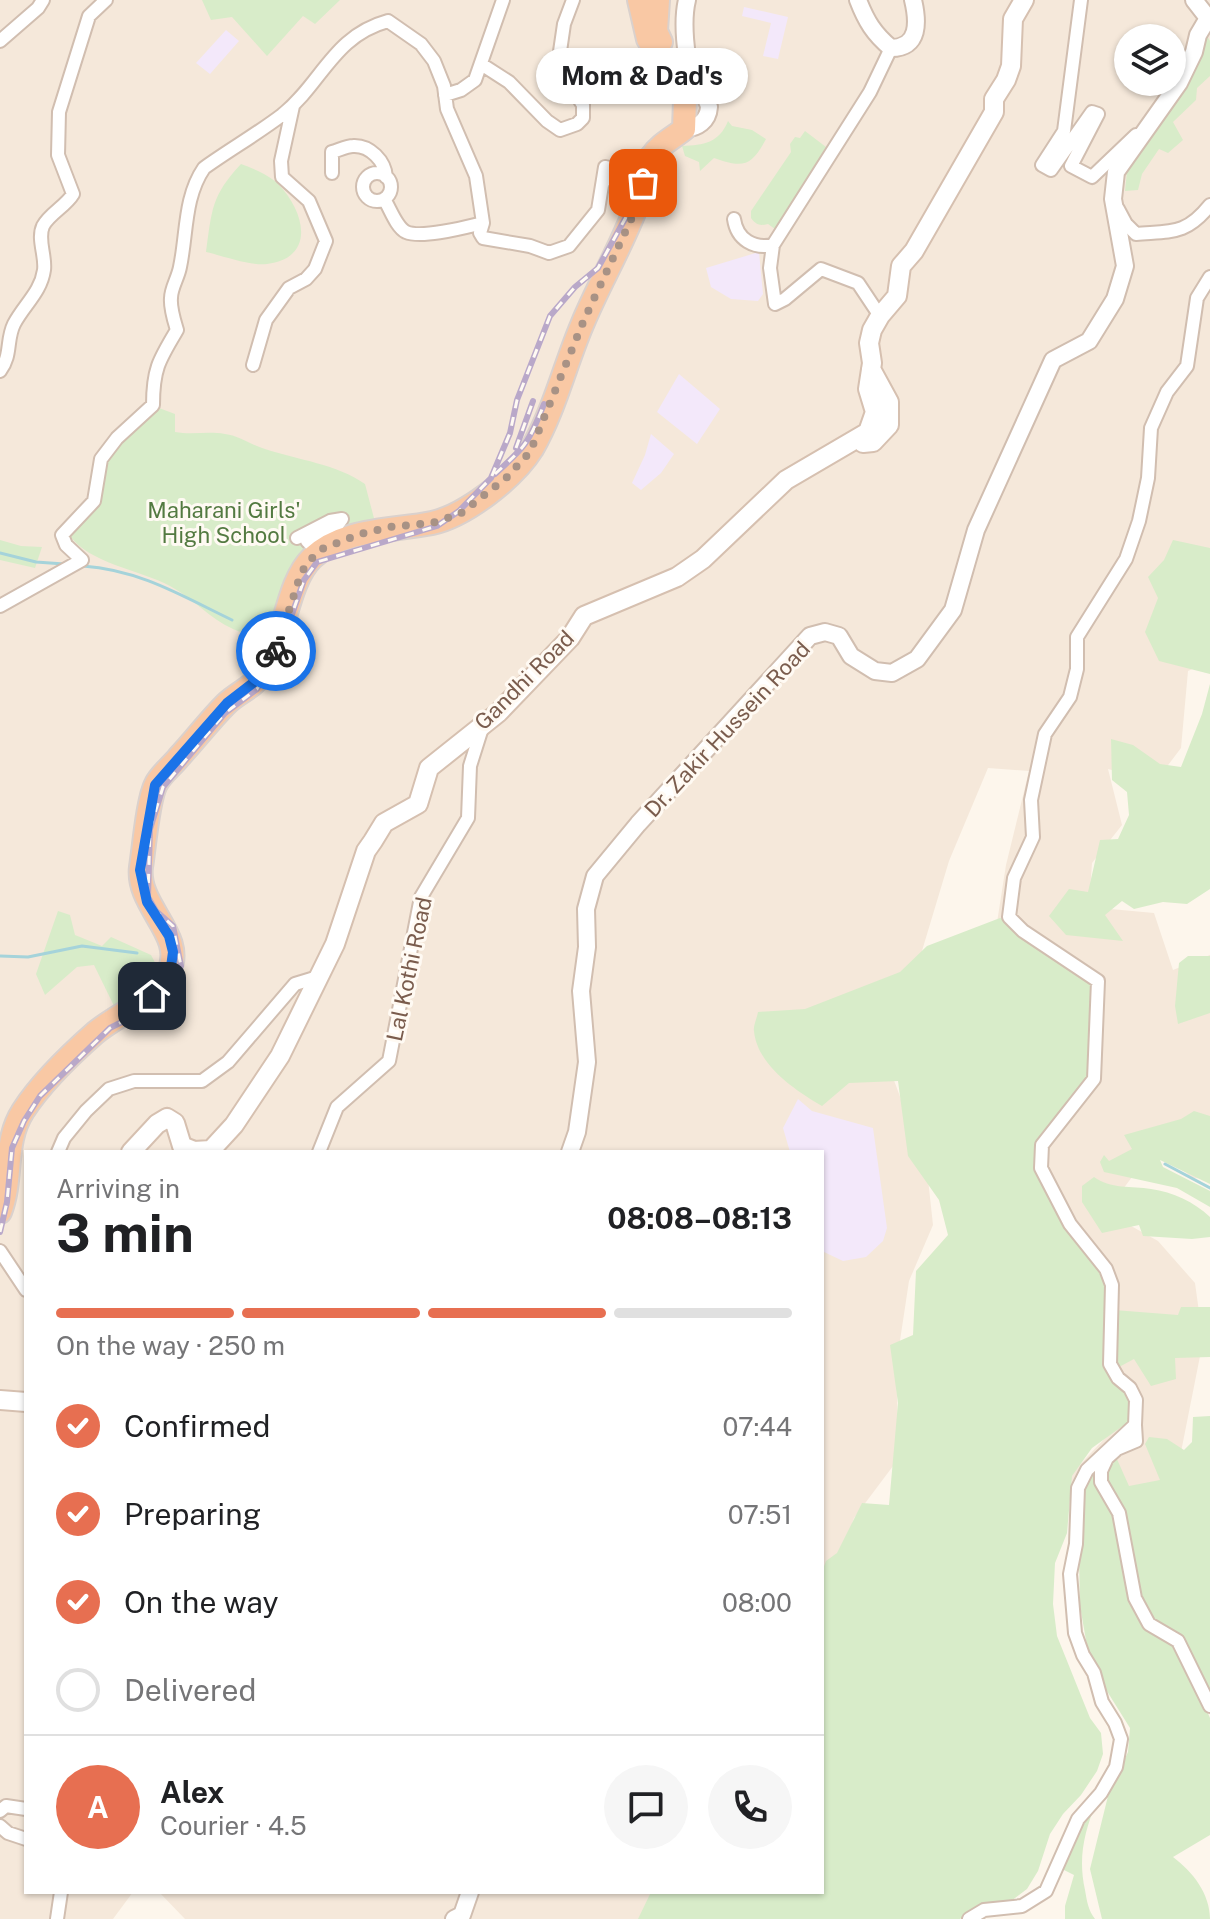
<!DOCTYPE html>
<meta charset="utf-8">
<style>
body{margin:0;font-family:"Public Sans",sans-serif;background:#f6f6f6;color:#202124;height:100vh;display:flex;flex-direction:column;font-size:30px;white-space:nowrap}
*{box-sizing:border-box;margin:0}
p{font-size:26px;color:#757577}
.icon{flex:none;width:44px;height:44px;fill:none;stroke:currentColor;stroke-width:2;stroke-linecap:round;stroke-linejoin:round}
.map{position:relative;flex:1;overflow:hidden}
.side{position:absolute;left:24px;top:1150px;width:800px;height:744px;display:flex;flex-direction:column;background:#fff;border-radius:0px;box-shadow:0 2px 6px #0004}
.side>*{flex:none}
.fabs{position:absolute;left:1114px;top:24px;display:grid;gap:16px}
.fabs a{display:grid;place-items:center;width:72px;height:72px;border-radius:50%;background:#fff;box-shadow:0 2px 6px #0004;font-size:40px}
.pin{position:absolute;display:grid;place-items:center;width:68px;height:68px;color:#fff;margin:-34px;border-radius:16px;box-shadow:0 4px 12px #0006}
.courier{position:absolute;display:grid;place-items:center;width:80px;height:80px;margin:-40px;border:6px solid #1a73e8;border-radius:50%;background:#fff;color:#222;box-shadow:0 2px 10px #0007}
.bubble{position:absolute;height:56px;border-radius:28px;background:#fff;box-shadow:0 2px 6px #0004;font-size:26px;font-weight:700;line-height:56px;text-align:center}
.head em{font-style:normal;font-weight:700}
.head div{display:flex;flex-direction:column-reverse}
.head{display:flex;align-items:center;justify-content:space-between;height:136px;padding:0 32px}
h1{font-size:52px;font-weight:700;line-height:60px}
.bar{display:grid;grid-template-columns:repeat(4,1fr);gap:12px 8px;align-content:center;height:96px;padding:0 32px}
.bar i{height:10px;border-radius:6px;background:#e0e0e0}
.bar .active{background:#e76f51}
.bar p{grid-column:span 4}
.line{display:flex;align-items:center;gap:20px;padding:0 32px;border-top:2px solid #e0e0e0}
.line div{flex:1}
.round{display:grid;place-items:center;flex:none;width:84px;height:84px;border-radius:42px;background:#f6f6f6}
ol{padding:0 32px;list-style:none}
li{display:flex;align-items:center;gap:24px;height:88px}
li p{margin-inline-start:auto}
li .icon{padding:8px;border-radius:50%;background:#e76f51;color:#fff;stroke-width:4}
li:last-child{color:#757577}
li i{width:44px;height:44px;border:4px solid #e0e0e0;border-radius:50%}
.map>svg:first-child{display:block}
.residential{fill:#f5e8da;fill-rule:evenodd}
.education{fill:#f3e8fa}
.green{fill:#d8ecc9}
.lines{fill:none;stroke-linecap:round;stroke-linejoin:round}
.stream{stroke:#a5d3da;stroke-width:3}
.minor-casing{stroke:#d1beb0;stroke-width:16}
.tertiary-casing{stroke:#d1beb0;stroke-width:20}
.secondary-casing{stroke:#d6c0b0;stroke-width:22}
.trunk-casing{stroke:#dad1cd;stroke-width:26}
.minor{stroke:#fff;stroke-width:12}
.tertiary{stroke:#fff;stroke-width:16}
.secondary{stroke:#fff;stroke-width:18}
.trunk{stroke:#f9c8a4;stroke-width:22}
.rail-casing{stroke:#b9a8c9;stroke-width:6}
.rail{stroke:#fffaf3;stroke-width:3;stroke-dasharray:9;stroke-linecap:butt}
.done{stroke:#a89285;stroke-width:8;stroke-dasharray:0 14.4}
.route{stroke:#1a73e8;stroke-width:10}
.labels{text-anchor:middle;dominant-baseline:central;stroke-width:6;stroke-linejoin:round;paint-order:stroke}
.park-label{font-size:22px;fill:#537a41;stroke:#fffaf3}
.street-label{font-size:22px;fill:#7a5c4d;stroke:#fffaf3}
</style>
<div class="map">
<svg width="1210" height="1919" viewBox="0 0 1210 1919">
<rect width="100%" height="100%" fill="#fdf6ec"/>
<path class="residential" d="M0 0H1210V661L1188 671 1181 748 1156 781 1108 769 1122 825 1092 863 1089 907 1154 913 1173 970 1210 955V1179L1192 1178 1155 1146 1106 1212 1158 1241 1195 1283 1203 1341 1180 1457 1103 1552 1066 1479 1112 1431 1043 1259 993 948 1006 865 1029 771 988 768 949 861 888 1064 927 1170 933 1225 909 1281 896 1367 899 1458 854 1518 822 1612V1152H26V1892H133L113 1919H0ZM1128 38H1172V82H1128Z
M159 1892H695L676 1919H185Z"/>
<path class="education" d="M744 7 788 17 778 59 763 56 771 23 742 16Z
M226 30 239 41 210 74 196 63Z
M759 252 763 294 758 301 731 299 711 287 706 268Z
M679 374 720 409 697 444 657 412Z
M651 434 674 454 661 473 641 490 632 483 645 455Z
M798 1099 812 1111 873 1128 887 1228 883 1241 866 1257 843 1261 824 1252 822 1246V1152H790L783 1128Z"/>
<path class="green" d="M202 0H340L315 24 303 16 267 56 232 17 211 20Z
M1204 30 1210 41V76L1197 88 1196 100 1173 122 1183 140 1168 153 1159 149 1142 174 1138 190 1125 191 1128 161Z
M728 121 732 126 752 130 766 139C751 167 743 168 714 158L700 171 699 162 685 156 682 146C704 145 719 143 728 121Z
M805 131 826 147 780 224 775 229 768 224C760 226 756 225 751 218V211L791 152 790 144 795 137 800 138Z
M241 164C254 169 270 175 279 185 305 212 316 258 267 264 249 266 224 256 206 252 212 210 211 196 241 164Z
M159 408 175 414V432C192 435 208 431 225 434 240 436 251 445 265 449 298 460 337 464 365 484L375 522 312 550 269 639C257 636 244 634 233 629 210 619 193 598 170 586 140 570 89 563 70 536L98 501 105 459 138 425Z
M0 540 21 546 42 547 35 568 0 560Z
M1173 540 1210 548V674L1159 661 1145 632 1158 598 1148 577 1164 560Z
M1210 684V889L1187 904 1163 902 1134 909 1122 901 1105 915 1123 941 1066 935 1049 916 1069 889 1088 892 1100 840 1118 839 1129 815 1127 792 1112 780 1111 739 1133 745 1160 764 1181 767 1202 714Z
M58 911 70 915 75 935 102 946 111 937 151 955 159 970 146 994 115 1008 94 965 77 967 45 995 36 974Z
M1000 918 1006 919 1086 975 1094 987 1091 1075 1040 1142 1037 1167 1101 1270 1106 1286 1107 1365 1124 1389 1131 1410V1420L1092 1448 1072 1476 1067 1533 1055 1563 1053 1604 1057 1636 1090 1718 1101 1733 1103 1754 1097 1771 1081 1795 1063 1814 1050 1834 1038 1871 1027 1889 1011 1901 980 1904 960 1919H638L651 1892H822V1572L826 1561 837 1553 862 1503 889 1505 898 1403 890 1345 913 1335 916 1271 948 1235 939 1200 908 1156 898 1081 849 1083 822 1106C796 1091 757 1065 754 1031 753 1026 757 1018 758 1012L805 1009 900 972 927 946Z
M1188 956H1210V1013L1178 1024 1175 1006 1179 963Z
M1194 1111 1210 1116V1184L1160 1160 1163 1167 1210 1191V1207L1177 1188 1104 1172 1100 1162 1104 1155 1109 1161 1132 1149 1124 1135 1181 1119Z
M1094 1177C1110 1189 1132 1186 1151 1189 1173 1192 1194 1202 1210 1217V1237L1192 1239 1143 1236 1139 1225 1102 1233 1082 1202V1186Z
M1181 1307H1210V1357L1175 1358 1176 1379 1151 1386 1134 1359 1119 1367 1114 1356V1310L1178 1315Z
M1210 1416V1697L1182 1636 1153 1620 1140 1598 1139 1579 1127 1527 1125 1510 1106 1483V1473L1116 1457 1129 1486 1160 1480 1145 1444 1149 1437 1167 1439 1184 1450 1192 1442 1193 1417Z
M1102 1465 1112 1508 1151 1631 1173 1646 1190 1673 1210 1718V1835L1173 1857C1193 1872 1210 1894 1210 1919H1102L1090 1869 1108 1796 1128 1752 1130 1728 1105 1688 1087 1646 1080 1606 1079 1556 1083 1492 1087 1477Z
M1096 1803C1084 1833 1078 1858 1085 1890 1087 1901 1088 1910 1095 1919H1065V1906L1074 1875 1062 1869 1082 1818Z"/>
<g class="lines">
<path class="stream" d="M0 553 36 562 64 564
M83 566C140 570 182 596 232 620
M0 956 28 957 82 946 137 953
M1165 1164 1210 1188"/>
<defs>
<path id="minor" d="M1081 0 1064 131 1042 165 1051 170 1092 112 1098 114 1071 166 1092 177 1136 135
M0 41 38 8 43 0
M481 64 509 82 547 121 560 130 577 124 583 118V105L558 65 564 24 573 0
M445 95 461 90 475 80 503 0
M332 173V152C339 150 347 146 353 146 370 145 385 161 386 177
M363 187a14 14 0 1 1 28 0a14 14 0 1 1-28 0Z
M384 199C390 208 396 227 406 232 422 239 466 227 483 223L480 233 483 238 530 246 549 253 569 246 598 210 605 167 610 168 616 190 622 194 640 198
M1118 209 1126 224 1136 234C1172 231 1186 235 1210 205
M734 219C737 240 754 249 773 245
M880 316 858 283 821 269 785 299 775 304 770 268 773 245 870 92 891 48
M253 365 266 320 289 288 306 279 315 269 326 241 309 201 282 177 281 161 293 106
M0 371C12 355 6 340 14 324 24 305 41 292 44 270 46 256 37 239 43 226 49 214 66 206 73 194L58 155 59 112 89 16 106 0
M297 538 330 521 342 519 336 527 307 541 312 546 325 542
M0 606 82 560 66 545 62 535 94 501 101 459 117 438 153 405C153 369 159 360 177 330 174 320 170 308 171 298 171 288 178 278 180 267 187 234 184 197 204 168 229 150 257 134 282 115 322 83 333 36 388 21L421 44 434 61 444 86 447 109 476 176 483 223
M58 1152 64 1138 86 1111 109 1089 134 1081H202L228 1062 295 984 318 977
M319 1152 337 1107 389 1061 421 897 468 818 470 766 482 728
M0 1251 26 1290
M1135 1425 1136 1441 1117 1449 1107 1458 1101 1471V1482L1119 1513 1135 1598 1149 1624 1178 1641 1210 1706
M0 1811 6 1806 26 1809
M0 1826 8 1833 26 1839
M57 1919 61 1892
M969 1919 984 1910 1022 1906 1046 1891 1078 1819 1101 1793 1116 1767 1121 1739 1115 1723 1102 1702 1094 1673 1083 1655 1075 1633 1070 1574 1076 1544 1078 1488 1087 1470 1135 1425 1136 1400 1130 1388 1118 1378 1110 1364 1112 1285 1106 1269 1070 1224 1041 1168 1042 1145 1094 1079 1098 981 1023 931 1009 917 1014 878 1033 837 1031 800 1045 734 1070 697 1077 669V637L1126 559 1139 521 1148 478 1151 428 1167 392 1187 366 1197 298 1210 277"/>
<path id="tertiary" d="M858 0C866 21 874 34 891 48 920 48 918 21 913 0
M684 129C698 128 708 121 709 107 707 95 697 90 693 79 685 59 682 20 687 0
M570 1152 577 1132 587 1062 581 991 587 947 586 909 595 876 638 824 810 636 825 632 839 636 851 656 875 671 892 673 917 659 953 610 976 530 1053 360 1089 341 1115 299 1125 266 1113 199 1116 172 1179 83 1194 52 1198 35 1208 18 1194 0
M454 1919 462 1915 470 1892"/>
<path id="secondary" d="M863 443 873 442 889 425V402L871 369
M131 1152 157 1124 167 1118 175 1123 182 1146 194 1151 211 1150 234 1125 280 1056 335 944 366 851 373 841 384 823 418 804 429 768 498 713 570 638 584 616 677 577 703 559 786 480 868 432 875 412 868 389 872 363 869 343 872 330 880 316 897 296 901 266 914 251 994 112V99L1006 80 1011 66 1013 19 1024 0
M0 1400 26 1402"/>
<path id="trunk" d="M658 0 656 31 661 42
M0 1212C13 1179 3 1142 23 1111 41 1083 70 1055 95 1033 120 1012 155 1002 169 971 186 935 136 906 141 867 144 848 148 799 156 784 161 774 172 766 179 757 195 740 209 721 226 704 237 693 254 687 263 673 285 641 286 583 312 558 343 528 393 531 432 523 465 516 514 478 532 449 554 411 565 365 582 325 598 286 620 249 635 210 642 193 642 172 652 156 659 145 673 138 684 129L685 100 648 39 639 0"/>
</defs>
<use href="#minor" class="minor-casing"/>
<use href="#tertiary" class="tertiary-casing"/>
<use href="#secondary" class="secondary-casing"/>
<use href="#trunk" class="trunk-casing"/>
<use href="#minor" class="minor"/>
<use href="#tertiary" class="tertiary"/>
<use href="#secondary" class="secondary"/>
<use href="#trunk" class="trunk"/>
<defs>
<path id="rail" d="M516 448 533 401
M495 474C525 447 529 443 544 404
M0 1232 7 1202 12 1148 24 1121 40 1096 110 1028 147 1009 181 966 173 926 156 911 148 897 150 829 163 787 225 713 257 689 277 657 304 580 317 562 437 526 459 511 491 478 510 433 517 400 550 316 575 287 598 268 631 208"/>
</defs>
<use href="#rail" class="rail-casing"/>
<use href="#rail" class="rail"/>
</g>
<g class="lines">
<path class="done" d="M276 651 301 573 310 560 322 549 360 534 390 527 432 523 460 514 506 478 530 452 584 320 635 211 643 183"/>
<path class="route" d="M152 996 171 967 173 952 169 936 147 902 140 870 155 785 227 703 262 676 276 651"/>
</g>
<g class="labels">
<g class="park-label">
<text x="224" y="510">Maharani Girls'<tspan x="224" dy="25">High School</tspan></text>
</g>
<g class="street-label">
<text transform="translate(524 680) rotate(-45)">Gandhi Road</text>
<text transform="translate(727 729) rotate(-47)">Dr. Zakir Hussein Road</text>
<text transform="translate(409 969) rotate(-78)">Lal Kothi Road</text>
</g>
</g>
</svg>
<div class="fabs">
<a><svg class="icon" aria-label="layers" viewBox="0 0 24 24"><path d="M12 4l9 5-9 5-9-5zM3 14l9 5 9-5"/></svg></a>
</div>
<div class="pin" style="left:643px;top:183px;background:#ea580c"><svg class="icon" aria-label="bag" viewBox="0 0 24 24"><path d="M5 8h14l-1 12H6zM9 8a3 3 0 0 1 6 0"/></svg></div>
<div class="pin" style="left:152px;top:996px;background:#1f2937"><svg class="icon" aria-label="home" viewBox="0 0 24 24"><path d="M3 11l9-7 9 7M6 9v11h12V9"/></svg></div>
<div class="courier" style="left:276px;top:651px"><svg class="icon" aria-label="bike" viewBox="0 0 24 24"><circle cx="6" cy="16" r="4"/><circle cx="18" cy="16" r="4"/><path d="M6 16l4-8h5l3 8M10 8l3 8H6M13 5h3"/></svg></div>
<div class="bubble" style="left:536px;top:48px;width:212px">Mom &amp; Dad's</div>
<section class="side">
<div class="head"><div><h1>3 min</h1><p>Arriving in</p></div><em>08:08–08:13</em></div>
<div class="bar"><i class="active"></i><i class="active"></i><i class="active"></i><i></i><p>On the way · 250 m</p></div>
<ol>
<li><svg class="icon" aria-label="check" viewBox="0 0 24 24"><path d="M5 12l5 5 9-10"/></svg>Confirmed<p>07:44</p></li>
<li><svg class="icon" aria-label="check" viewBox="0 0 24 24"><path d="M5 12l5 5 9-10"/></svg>Preparing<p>07:51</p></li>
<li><svg class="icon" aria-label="check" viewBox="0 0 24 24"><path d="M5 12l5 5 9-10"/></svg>On the way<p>08:00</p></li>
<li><i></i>Delivered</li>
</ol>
<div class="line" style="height:144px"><b class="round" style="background:#e76f51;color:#fff">A</b><div><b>Alex</b><p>Courier · 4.5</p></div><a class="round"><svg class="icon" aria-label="chat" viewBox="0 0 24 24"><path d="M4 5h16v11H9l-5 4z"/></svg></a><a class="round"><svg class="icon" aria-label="phone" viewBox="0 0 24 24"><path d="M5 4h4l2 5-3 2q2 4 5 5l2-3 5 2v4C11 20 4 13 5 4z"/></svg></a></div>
</section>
</div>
